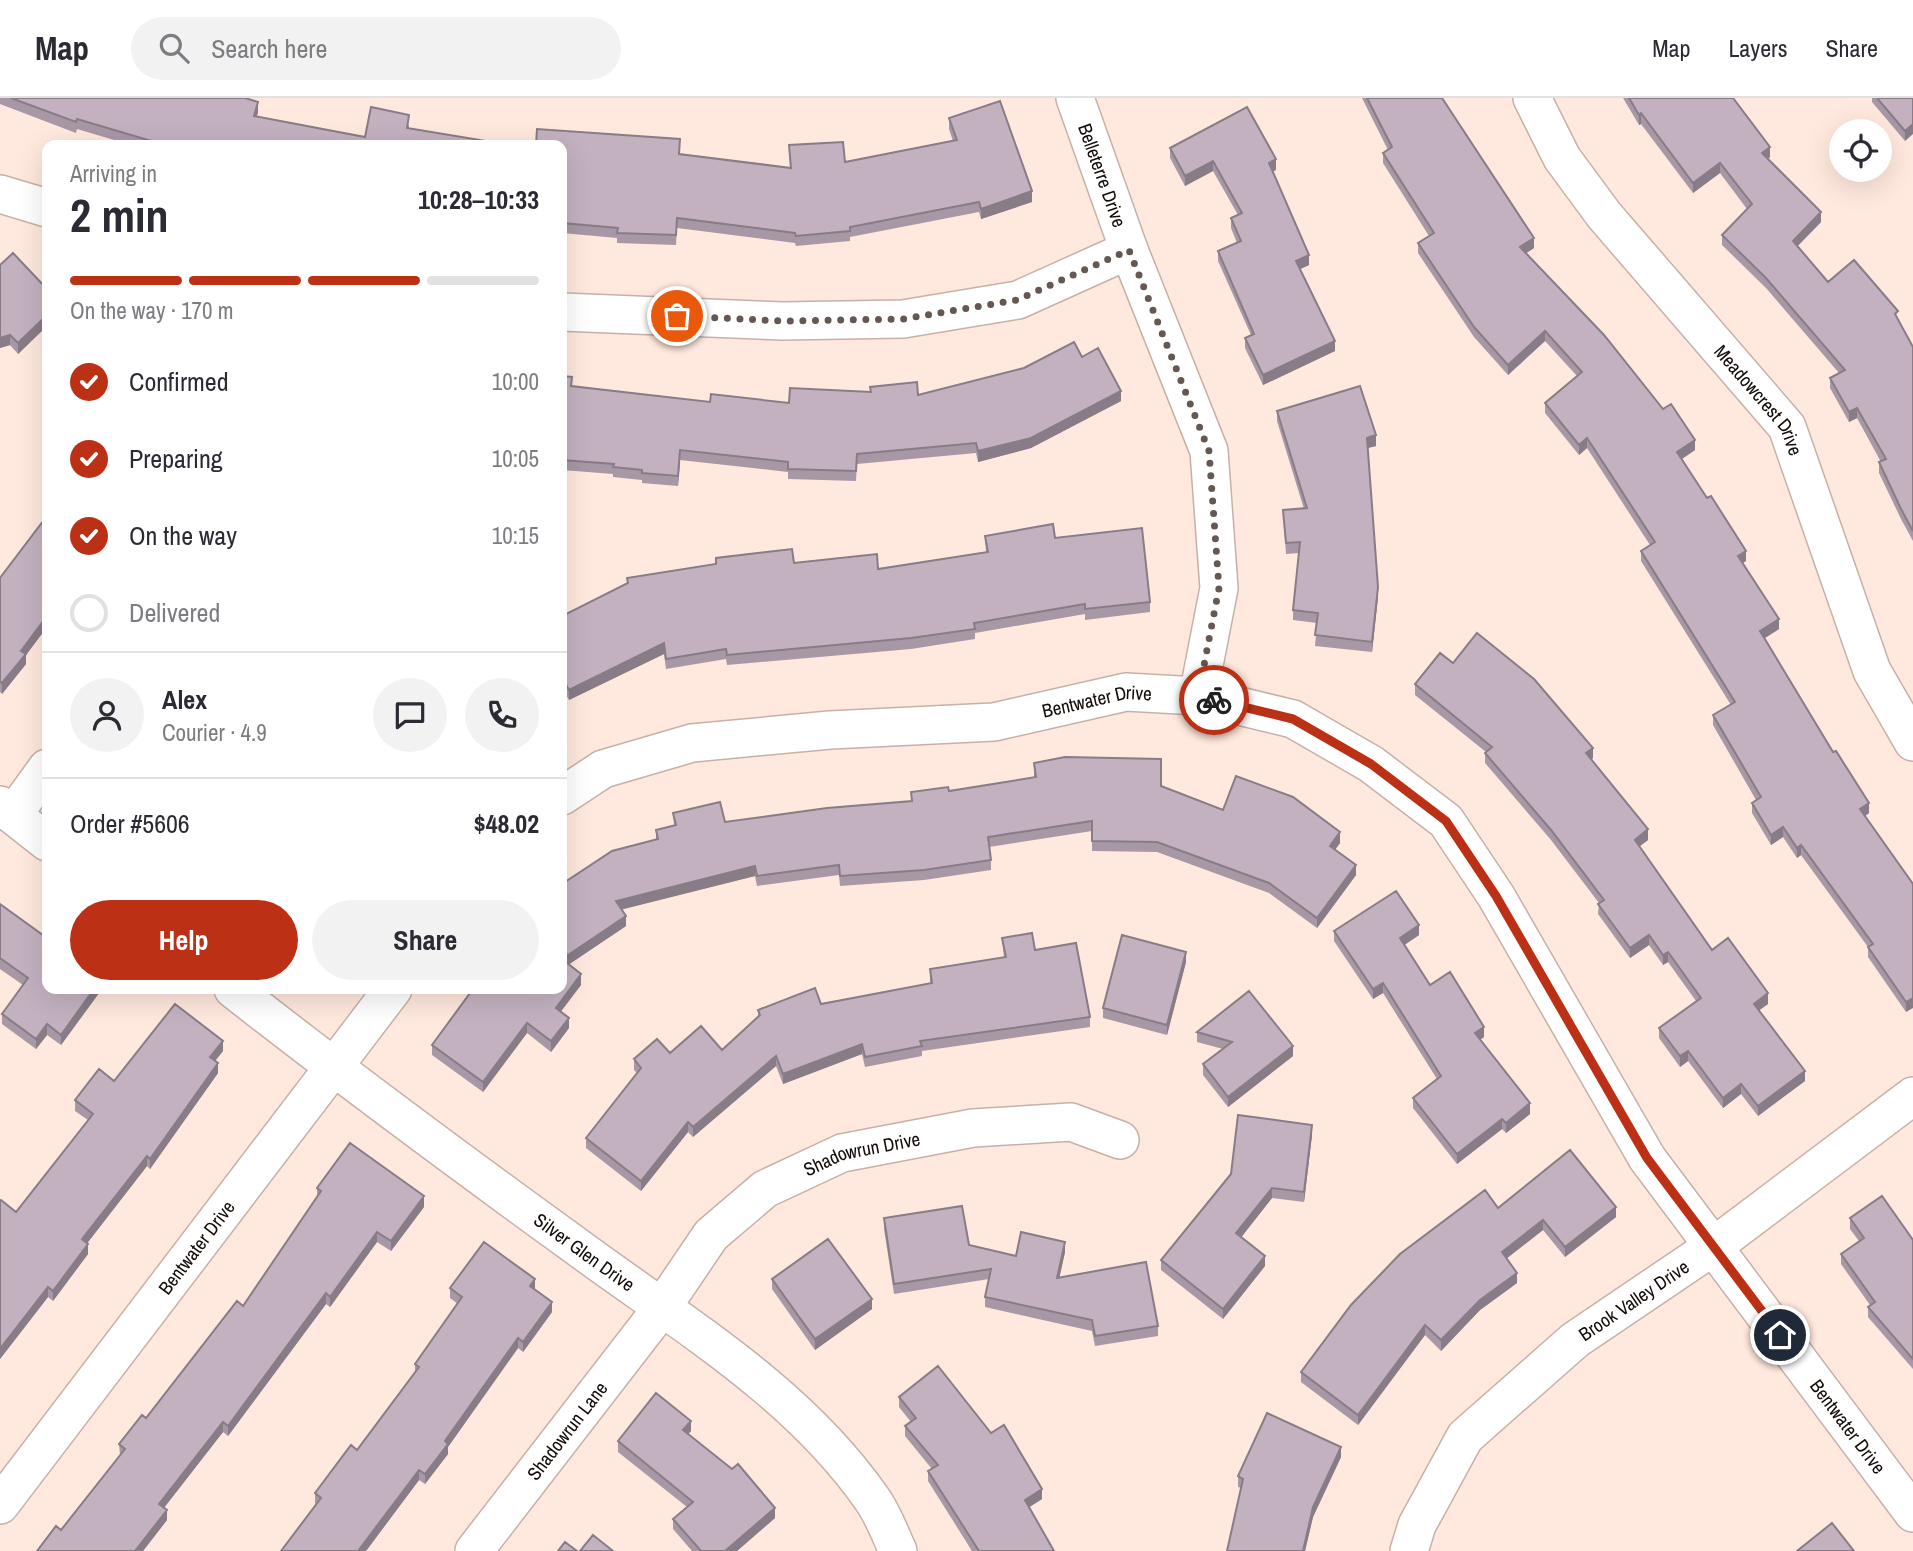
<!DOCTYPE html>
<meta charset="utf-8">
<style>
body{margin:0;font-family:"Archivo Narrow",sans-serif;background:#f2f2f3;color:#2b2b33;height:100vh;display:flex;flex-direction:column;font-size:26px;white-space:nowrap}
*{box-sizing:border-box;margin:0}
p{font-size:23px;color:#7c7c81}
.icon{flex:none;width:38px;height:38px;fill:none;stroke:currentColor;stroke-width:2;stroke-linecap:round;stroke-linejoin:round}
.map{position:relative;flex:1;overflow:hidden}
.panel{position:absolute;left:42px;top:42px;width:525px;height:854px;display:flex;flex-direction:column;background:#fff;border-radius:14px;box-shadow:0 7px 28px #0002}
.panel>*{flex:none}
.buttons{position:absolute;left:1829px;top:21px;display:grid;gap:14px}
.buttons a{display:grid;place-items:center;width:63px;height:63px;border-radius:50%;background:#fff;box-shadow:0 7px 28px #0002;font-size:35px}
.pin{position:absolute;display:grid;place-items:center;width:60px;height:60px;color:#fff;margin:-30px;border:4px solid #fff;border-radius:50%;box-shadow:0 2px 7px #0007}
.courier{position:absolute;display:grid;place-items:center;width:70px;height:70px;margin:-35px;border:5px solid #bc3115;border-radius:50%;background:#fff;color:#222;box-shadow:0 2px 9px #0007}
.headline em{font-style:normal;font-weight:700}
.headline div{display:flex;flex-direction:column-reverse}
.headline{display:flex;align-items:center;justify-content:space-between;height:119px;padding:0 28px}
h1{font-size:46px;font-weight:700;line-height:52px}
.bar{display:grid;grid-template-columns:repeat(4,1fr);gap:10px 7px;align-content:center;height:84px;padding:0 28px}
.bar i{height:9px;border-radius:5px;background:#e1e1e2}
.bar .active{background:#bc3115}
.bar p{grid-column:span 4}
.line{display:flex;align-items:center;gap:18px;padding:0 28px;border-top:2px solid #e1e1e2}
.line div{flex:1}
.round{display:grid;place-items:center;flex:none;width:74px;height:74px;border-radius:37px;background:#f2f2f3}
ol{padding:0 28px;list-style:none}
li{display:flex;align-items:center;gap:21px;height:77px}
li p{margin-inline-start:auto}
li .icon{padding:7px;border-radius:50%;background:#bc3115;color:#fff;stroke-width:4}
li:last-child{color:#7c7c81}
li i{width:38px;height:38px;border:4px solid #e1e1e2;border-radius:50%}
.cta{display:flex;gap:14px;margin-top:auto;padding:14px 28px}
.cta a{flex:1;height:80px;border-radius:42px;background:#bc3115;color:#fff;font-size:28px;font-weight:700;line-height:80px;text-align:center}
.cta a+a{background:#f2f2f3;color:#2b2b33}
header{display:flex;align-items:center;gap:42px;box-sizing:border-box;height:98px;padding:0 35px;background:#fff;border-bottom:2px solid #e1e1e2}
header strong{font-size:33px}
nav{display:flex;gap:38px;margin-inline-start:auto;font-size:24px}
.search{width:490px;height:63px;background:#f2f2f3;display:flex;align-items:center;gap:18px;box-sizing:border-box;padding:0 24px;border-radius:38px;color:#7c7c81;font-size:26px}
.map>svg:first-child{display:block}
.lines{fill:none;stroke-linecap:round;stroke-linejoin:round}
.minor-casing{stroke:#c7b1a7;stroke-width:40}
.minor{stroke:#fff;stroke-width:37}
.wall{fill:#a898a5}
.shaded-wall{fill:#887c86}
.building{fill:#c3b1c0;stroke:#887c86;stroke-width:2}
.done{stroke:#655853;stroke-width:7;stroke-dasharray:0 12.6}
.route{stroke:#bc3115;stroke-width:9}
.labels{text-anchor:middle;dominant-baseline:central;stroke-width:5;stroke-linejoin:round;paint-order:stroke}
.street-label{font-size:19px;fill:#120b08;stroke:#ffe8dd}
</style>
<header>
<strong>Map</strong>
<div class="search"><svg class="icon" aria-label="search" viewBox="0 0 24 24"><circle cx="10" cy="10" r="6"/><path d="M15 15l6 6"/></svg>Search here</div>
<nav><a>Map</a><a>Layers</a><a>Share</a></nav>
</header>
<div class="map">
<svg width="1913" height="1453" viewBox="0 0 1913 1453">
<rect width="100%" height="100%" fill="#ffe8dd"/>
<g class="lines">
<defs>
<g id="minor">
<path id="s1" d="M1075 0 1129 152 1209 353 1219 490 1198 598"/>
<path id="s2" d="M1532 0 1562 60 1604 117 1787 329 1872 573 1913 644"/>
<path d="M0 96 47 110"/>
<path d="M562 214 783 223 903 221 1018 202 1129 152"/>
<path id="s3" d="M562 698 603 671 692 645 830 632 994 624 1126 594 1198 598 1293 621 1371 666 1446 723 1496 798 1647 1060 1913 1415"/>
<path d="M0 707 47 744"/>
<path d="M13 717 47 670"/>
<path id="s4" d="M233 891C345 979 460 1064 576 1148 680 1225 796 1292 872 1401 883 1416 890 1436 898 1453"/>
<path id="s5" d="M0 1407 393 891"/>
<path id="s6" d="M474 1453 661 1211 711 1137 765 1091 842 1055 973 1030 1071 1024 1120 1042"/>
<path id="s7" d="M1409 1453 1417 1427 1465 1339 1575 1242 1714 1148 1913 998"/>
</g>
</defs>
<use href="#minor" class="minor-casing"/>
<use href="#minor" class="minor"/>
</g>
<path class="wall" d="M0 0H245L258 14 257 18 365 39 409 27V30L510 47H131L77 31 76 35 0 6Z
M1362 0H1442L1534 150 1526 155 1695 352 1682 361 1746 463 1742 465 1779 531 1765 540 1869 715 1865 718 1913 786 1906 914 1868 859V849L1801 757 1797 760 1783 739 1771 747 1752 715V705L1756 702 1713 627V617L1731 607 1641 463V453L1650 447 1587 350 1579 357 1545 315V305L1577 278 1545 243 1508 277 1474 239 1418 155V145L1429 138 1383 65V55L1388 52Z
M1623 0H1733L1770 59 1768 61 1821 124 1797 148 1828 184 1898 223 1913 249V443L1901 421 1879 375V364H1881L1857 320 1849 324 1830 290V280L1839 275 1766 190 1722 147V137L1747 111 1720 75 1693 95 1641 26 1639 27Z
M1872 0H1913L1905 43 1872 4Z
M949 20 1032 104 981 121 979 114 850 139V143L796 148 795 145 677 130 676 147 617 145V140L562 135V47L680 56 790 70 789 47 845 64 953 43 949 31Z
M1170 50 1276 72 1273 73 1309 167 1300 171 1335 253 1263 287 1245 250V240L1251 237 1218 163V153L1237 145 1231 130V120L1238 117 1213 73 1185 88 1170 60Z
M0 167 47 191V228L18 256 10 247 0 250Z
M1082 259 1121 303 1031 350 978 364 976 355 857 366 856 383 788 381V374L680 362 678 388 642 385V382L613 379V376L562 372V278L572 288 710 304 789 305 918 297Z
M1277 313 1376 348 1368 350 1378 499 1372 554 1315 548 1317 525 1293 522V512L1299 455 1286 456 1283 412 1304 411 1277 323Z
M47 371V390L43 387V376Z
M47 418V529L26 557V566L2 596 0 594V480Z
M985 438 1055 440 1150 504V514L1085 522V516L975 535V541L911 551 727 567 726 561 666 571 664 556 569 602 565 595 562 518 627 486V480L716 466V460L878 471 986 454Z
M1453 565 1593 660 1591 661 1648 742 1639 748 1712 852 1768 906 1759 912 1805 983 1758 1018 1741 996 1723 1010 1688 963 1680 969 1659 940V930L1696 903 1668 864 1663 867 1649 847 1630 860 1598 816 1599 805 1551 742 1485 665V655L1486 654 1415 597V586Z
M1034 665 1161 688 1223 712 1340 745 1335 752 1356 777 1317 830 1269 795 1157 754 1092 753V733L989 749 991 762V772L924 782 840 788 839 777 757 788 755 778 622 811 626 828 568 867 581 887 561 913 569 930 551 954 527 935 483 994 432 957V947L562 891V786L656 742V732L674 727 673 715 725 724 911 703V694L949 693 1034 679Z
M0 806 102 891 61 947 47 937 36 951 2 926V916L23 887 0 871Z
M1334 833 1419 837 1404 847 1430 887 1484 939 1480 942 1530 1016 1506 1035 1502 1031 1457 1066 1413 1010V1000L1437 981 1383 895 1373 901 1334 843Z
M1002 840 1035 852 1090 919V929L922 953V958L865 969 862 956 783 986 776 968 693 1039 688 1034 641 1093 586 1050V1040L637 975 634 972V961L670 955 722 952 758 919V912L821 906 930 886V871L1004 860Z
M1186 864 1167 937 1103 920V910Z
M1197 934 1293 958 1228 1009 1203 977V966L1223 951 1197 944Z
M223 953 215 963 218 975 150 1071 147 1068 87 1145 88 1156 53 1203 48 1199 0 1261V1103L16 1114 88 1022 75 1013V1002L114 983Z
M1312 1037 1304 1104 1272 1100 1241 1139 1265 1168 1223 1221 1161 1172V1162Z
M317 1090 424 1109 391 1153 377 1144 330 1209 326 1206 228 1338 223 1334 164 1410 167 1422 143 1453H37L61 1432 120 1357 119 1346 146 1320 243 1208 317 1098Z
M1498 1110 1616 1119 1565 1159 1543 1132 1506 1161 1517 1185 1480 1212 1441 1253 1425 1237 1358 1327 1301 1284V1274Z
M884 1120 969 1147 1016 1158 1065 1154 1059 1180 1158 1228V1238L1095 1248 1092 1233 985 1209V1199L989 1181 894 1196 884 1131Z
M1850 1120 1913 1142V1271L1868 1219V1209L1870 1207 1841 1166V1156L1859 1143 1850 1131Z
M772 1181 872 1211 815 1252 772 1191Z
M450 1190 535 1191 552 1214 523 1254 518 1250 448 1349V1356L425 1386 419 1382 366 1453H281L316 1406 315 1405V1395L357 1352 415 1275V1266L458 1206 450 1200Z
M899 1299 1042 1401 1029 1409 1054 1453H972L928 1383V1373L932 1371 905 1338V1328L911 1324 899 1309Z
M691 1333 688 1336 775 1420 737 1453H692L673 1431V1421L687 1409 618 1354V1343Z
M1341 1359 1313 1419 1305 1453H1227L1241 1390 1238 1389V1378Z"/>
<path class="shaded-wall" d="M258 4V14L254 28V18Z
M1641 15V26L1639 27V17Z
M1913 26V36L1905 43V33Z
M1770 49V59L1762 65V55Z
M1276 61V72L1269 75V65Z
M1213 63V73L1185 88V78Z
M1720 65V75L1693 95V85Z
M1032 93V104L981 121V111Z
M1821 114V124L1793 153V143Z
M1534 140V150L1520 159V149Z
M1309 157V167L1296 173V163Z
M47 217V228L18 256V245Z
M1545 233V243L1508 277V267Z
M10 237V247L0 250V240Z
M1335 243V253L1263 287V277Z
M1121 293V303L1031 350 978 364V353Z
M1857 310V320L1849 324V314Z
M1376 337V348L1367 350V340Z
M1587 340V350L1579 357V347Z
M1695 342V352L1677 364V354Z
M680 352V362L678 388V378Z
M1746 453V463L1738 468V458Z
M1378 489V499L1372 554V544Z
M47 518V529L26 557V566L2 596V585L21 553Z
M1779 521V531L1760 543V533Z
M664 545V556L569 602V592Z
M565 585V595L562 597V587Z
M1593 650V660L1586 665V655Z
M1869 705V715L1860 721V711Z
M1783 729V739L1771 747V737Z
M1648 731V742L1635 752V742Z
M1340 734V745L1330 758V748Z
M1801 747V757L1797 760V750Z
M1356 767V777L1317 830V820Z
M755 768V778L616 813V803Z
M626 818V828L562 871V861Z
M1419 827V837L1400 850V840Z
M1649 837V847L1630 860V850Z
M1186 854V864L1167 937V927Z
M1668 854V864L1663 867V857Z
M581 876V887L556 920V910Z
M1383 885V895L1373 901V891Z
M94 891H102L61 947V937Z
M1768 895V906L1754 916V906Z
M1913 900V910L1906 914V904Z
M569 920V930L551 954V943Z
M527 925V935L483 994V984Z
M47 926V937L36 951V941Z
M1484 929V939L1475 945V935Z
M223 943V953L210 969V959Z
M862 946V956L783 986V976Z
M1293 948V958L1228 1009V999Z
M1688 953V963L1680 969V958Z
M776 958V968L693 1039V1029Z
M218 965V975L150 1071V1061Z
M1805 973V983L1758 1018V1008Z
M1741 986V996L1723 1010V1000Z
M1530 1005V1016L1506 1035V1025Z
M1502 1021V1031L1457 1066V1056Z
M688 1024V1034L641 1093V1083Z
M1312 1027V1037L1304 1104V1094Z
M147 1058V1068L82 1152V1141Z
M1272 1090V1100L1236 1146V1135Z
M424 1098V1109L391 1153V1143Z
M1616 1109V1119L1565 1159V1149Z
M1543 1122V1132L1502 1164V1154Z
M377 1134V1144L330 1209V1199Z
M1065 1144V1154L1057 1191V1180Z
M88 1146V1156L53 1203V1193Z
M1265 1158V1168L1223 1221V1211Z
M1517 1175V1185L1480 1212 1441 1253V1242L1480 1202Z
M535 1181V1191L530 1198V1188Z
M48 1189V1199L0 1261V1251Z
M326 1195V1206L228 1338V1328Z
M872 1201V1211L815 1252V1241Z
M552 1204V1214L523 1254V1244Z
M1425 1227V1237L1358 1327V1317Z
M518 1240V1250L448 1349V1356L425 1386V1376L445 1343Z
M691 1323V1333L683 1342V1332Z
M223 1324V1334L159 1416V1406Z
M1341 1349V1359L1313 1419 1305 1453H1303L1313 1409Z
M419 1372V1382L366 1453H358Z
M1042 1391V1401L1025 1412V1402Z
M775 1410V1420L737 1453H725Z
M167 1412V1422L143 1453H135Z"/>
<path class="building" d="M11 0H245L258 4 254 18 365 39 371 9 409 17 407 30 510 47H165L77 21 76 24Z
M1367 0H1442L1534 140 1520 149 1604 237 1663 311 1671 306 1695 342 1677 354 1707 400 1711 398 1746 453 1738 458 1779 521 1760 533 1833 654 1836 653 1869 705 1860 711 1913 786V900L1906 904 1868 849 1873 846 1801 747 1797 750 1783 729 1771 737 1752 705 1761 699 1713 617 1735 604 1641 453 1655 444 1587 340 1579 347 1545 305 1582 274 1545 233 1508 267 1474 229 1418 145 1434 135 1383 55 1392 49Z
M1629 0H1733L1770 49 1762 55 1821 114 1793 143 1828 184 1854 162 1898 213 1895 216 1913 249V433L1901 411 1879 364 1886 361 1857 310 1849 314 1830 280 1845 272 1766 180 1722 137 1752 106 1720 65 1693 85 1641 15 1639 17Z
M1877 0H1913V26L1905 33Z
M1000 3 1032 93 981 111 979 104 850 129V133L796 138 795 135 677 120 676 137 617 135 618 130 562 125V47H536L537 31 680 41 679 56 791 70 789 47 843 44 845 64 957 42 949 20Z
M1247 9 1276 61 1269 65 1309 157 1296 163 1335 243 1263 277 1245 240 1254 236 1218 153 1241 143 1231 120 1242 115 1213 63 1185 78 1170 50Z
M13 155 47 191V217L18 245 10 237 0 240V167Z
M1074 244 1082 259 1098 250 1121 293 1031 340 978 353 976 345 857 356 856 373 788 371V364L680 352 678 378 642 375V372L613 369 614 366 562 362V278L572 279 571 288 710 304 711 296 789 305 790 290 871 294 870 289 917 284 918 297 1024 270Z
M1360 288 1376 337 1367 340 1378 489 1372 544 1315 537 1318 515 1293 512 1300 444 1286 445 1283 412 1307 410 1277 313Z
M47 371V380L43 376Z
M47 418V518L21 553 26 556 2 585 0 584V480Z
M1053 426 1055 440 1142 430 1150 504 1085 511V506L974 525 975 531 911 540 727 557 726 551 666 561 664 545 569 592 565 585 562 587V518L628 485 627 480 716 466V460L792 451 794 465 877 456 878 471 988 454 985 438Z
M1477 535 1534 581 1593 650 1586 655 1648 731 1635 742 1712 852 1728 840 1768 895 1754 906 1805 973 1758 1008 1741 986 1723 1000 1688 953 1680 958 1659 930 1701 900 1668 854 1663 857 1649 837 1630 850 1598 806 1604 802 1551 732 1485 655 1492 649 1415 586 1440 555 1453 565Z
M1065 659 1161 661V688L1223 712 1236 678 1293 699 1340 734 1330 748 1356 767 1317 820 1269 785 1157 744 1092 743V723L988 739 991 762 924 772 840 778 839 767 757 778 755 768 616 803 626 818 562 861V786L612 753 658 741 656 732 676 727 673 715 720 704 725 724 827 710 912 703 911 694 948 689 949 693 1036 679 1034 665Z
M1396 793 1419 827 1400 840 1430 887 1450 874 1484 929 1475 935 1530 1005 1506 1025 1502 1021 1457 1056 1413 1000 1441 978 1383 885 1373 891 1334 833Z
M0 806 47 840V891H94L61 937 47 926 36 941 2 916 28 880 0 860Z
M1032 835 1035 852 1076 845 1090 919 920 943 922 948 865 959 862 946 783 976 776 958 693 1029 688 1024 641 1083 586 1040 641 970 634 961 657 941 670 955 701 928 722 952 760 917 758 912 815 890 821 906 932 885 930 871 1006 859 1002 840Z
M1122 837 1186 854 1167 927 1103 910Z
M562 861 581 876 556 910 569 920 551 943 527 925 483 984 432 947 473 891H562Z
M1249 893 1293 948 1228 999 1203 966 1232 944 1197 934Z
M175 906 223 943 210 959 218 965 150 1061 147 1058 82 1141 88 1146 53 1193 48 1189 0 1251V1103L1 1102 16 1114 93 1016 75 1002 99 971 114 983Z
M1238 1017 1312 1027 1304 1094 1272 1090 1236 1135 1265 1158 1223 1211 1161 1162 1231 1076Z
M350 1045 424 1098 391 1143 377 1134 330 1199 326 1195 228 1328 223 1324 159 1406 167 1412 135 1453H37L56 1428 61 1432 125 1351 119 1346 142 1317 146 1320 237 1203 243 1208 321 1093 317 1090Z
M1570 1052 1616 1109 1565 1149 1543 1122 1502 1154 1517 1175 1480 1202 1441 1242 1425 1227 1358 1317 1301 1274 1351 1207 1400 1156 1485 1092 1498 1110Z
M1882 1098 1913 1142V1261L1868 1209 1875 1204 1841 1156 1864 1140 1850 1120Z
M962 1108 969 1147 1016 1158 1021 1134 1065 1144 1057 1180 1146 1164 1158 1228 1095 1238 1092 1222 985 1199 991 1171 894 1186 884 1120Z
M828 1141 872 1201 815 1241 772 1181Z
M484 1144 535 1181 530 1188 552 1204 523 1244 518 1240 445 1343 448 1346 425 1376 419 1372 358 1453H281L321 1400 315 1395 351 1347 357 1352 419 1269 415 1266 462 1199 450 1190Z
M938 1268 991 1335 1004 1327 1042 1391 1025 1402 1054 1453H979L928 1373 938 1367 905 1328 916 1320 899 1299Z
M656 1295 691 1323 683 1332 732 1371 738 1366 775 1410 725 1453H701L673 1421 693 1404 618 1343Z
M1267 1315 1341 1349 1313 1409 1303 1453H1227L1243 1381 1238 1378Z
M1832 1425 1854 1453H1797Z
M593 1437 613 1453H580Z
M565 1444 577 1453H558Z"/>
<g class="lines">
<path class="done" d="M677 218 783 223 903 221 1017 202 1129 152 1209 353 1219 490 1198 598 1214 602"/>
<path class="route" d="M1214 602 1293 621 1371 666 1446 723 1496 798 1647 1060 1780 1237"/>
</g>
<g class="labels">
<g class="street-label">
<text stroke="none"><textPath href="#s1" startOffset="82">Belleterre Drive</textPath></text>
<text stroke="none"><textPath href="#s2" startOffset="380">Meadowcrest Drive</textPath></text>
<text stroke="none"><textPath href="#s3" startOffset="550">Bentwater Drive</textPath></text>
<text stroke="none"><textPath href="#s6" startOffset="570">Shadowrun Drive</textPath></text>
<text stroke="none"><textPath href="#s5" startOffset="324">Bentwater Drive</textPath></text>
<text stroke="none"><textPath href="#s4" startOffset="439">Silver Glen Drive</textPath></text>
<text stroke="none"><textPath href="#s7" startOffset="345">Brook Valley Drive</textPath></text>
<text stroke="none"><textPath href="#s3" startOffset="1662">Bentwater Drive</textPath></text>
<text stroke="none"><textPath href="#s6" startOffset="152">Shadowrun Lane</textPath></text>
</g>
</g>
</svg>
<div class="buttons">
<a><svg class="icon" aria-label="locate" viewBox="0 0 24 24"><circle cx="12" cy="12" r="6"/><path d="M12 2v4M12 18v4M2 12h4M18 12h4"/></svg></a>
</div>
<div class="pin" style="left:677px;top:218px;background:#ea580c"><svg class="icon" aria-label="bag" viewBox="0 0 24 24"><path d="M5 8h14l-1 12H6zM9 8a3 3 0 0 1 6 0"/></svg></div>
<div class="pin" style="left:1780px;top:1237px;background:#1f2937"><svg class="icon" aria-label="home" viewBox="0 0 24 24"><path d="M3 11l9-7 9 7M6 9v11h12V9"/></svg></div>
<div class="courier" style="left:1214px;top:602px"><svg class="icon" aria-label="bike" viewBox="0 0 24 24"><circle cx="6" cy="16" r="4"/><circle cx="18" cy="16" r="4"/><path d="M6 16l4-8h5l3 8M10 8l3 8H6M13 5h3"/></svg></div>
<section class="panel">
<div class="headline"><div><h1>2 min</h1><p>Arriving in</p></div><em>10:28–10:33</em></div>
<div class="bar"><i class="active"></i><i class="active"></i><i class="active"></i><i></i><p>On the way · 170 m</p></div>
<ol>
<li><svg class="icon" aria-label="check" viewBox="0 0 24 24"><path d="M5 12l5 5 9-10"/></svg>Confirmed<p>10:00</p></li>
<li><svg class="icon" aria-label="check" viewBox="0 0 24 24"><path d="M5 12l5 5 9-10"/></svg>Preparing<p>10:05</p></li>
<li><svg class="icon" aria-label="check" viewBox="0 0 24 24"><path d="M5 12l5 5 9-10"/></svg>On the way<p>10:15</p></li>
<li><i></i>Delivered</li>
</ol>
<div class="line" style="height:126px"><a class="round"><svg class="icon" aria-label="person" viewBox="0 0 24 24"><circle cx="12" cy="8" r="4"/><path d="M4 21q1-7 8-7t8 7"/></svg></a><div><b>Alex</b><p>Courier · 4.9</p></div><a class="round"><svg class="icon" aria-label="chat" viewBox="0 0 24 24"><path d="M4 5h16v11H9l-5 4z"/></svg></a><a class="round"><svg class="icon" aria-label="phone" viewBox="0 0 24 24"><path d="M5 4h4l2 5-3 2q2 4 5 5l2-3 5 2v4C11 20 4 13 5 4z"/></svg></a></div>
<div class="line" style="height:91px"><div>Order #5606</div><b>$48.02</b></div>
<div class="cta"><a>Help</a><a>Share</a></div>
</section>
</div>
